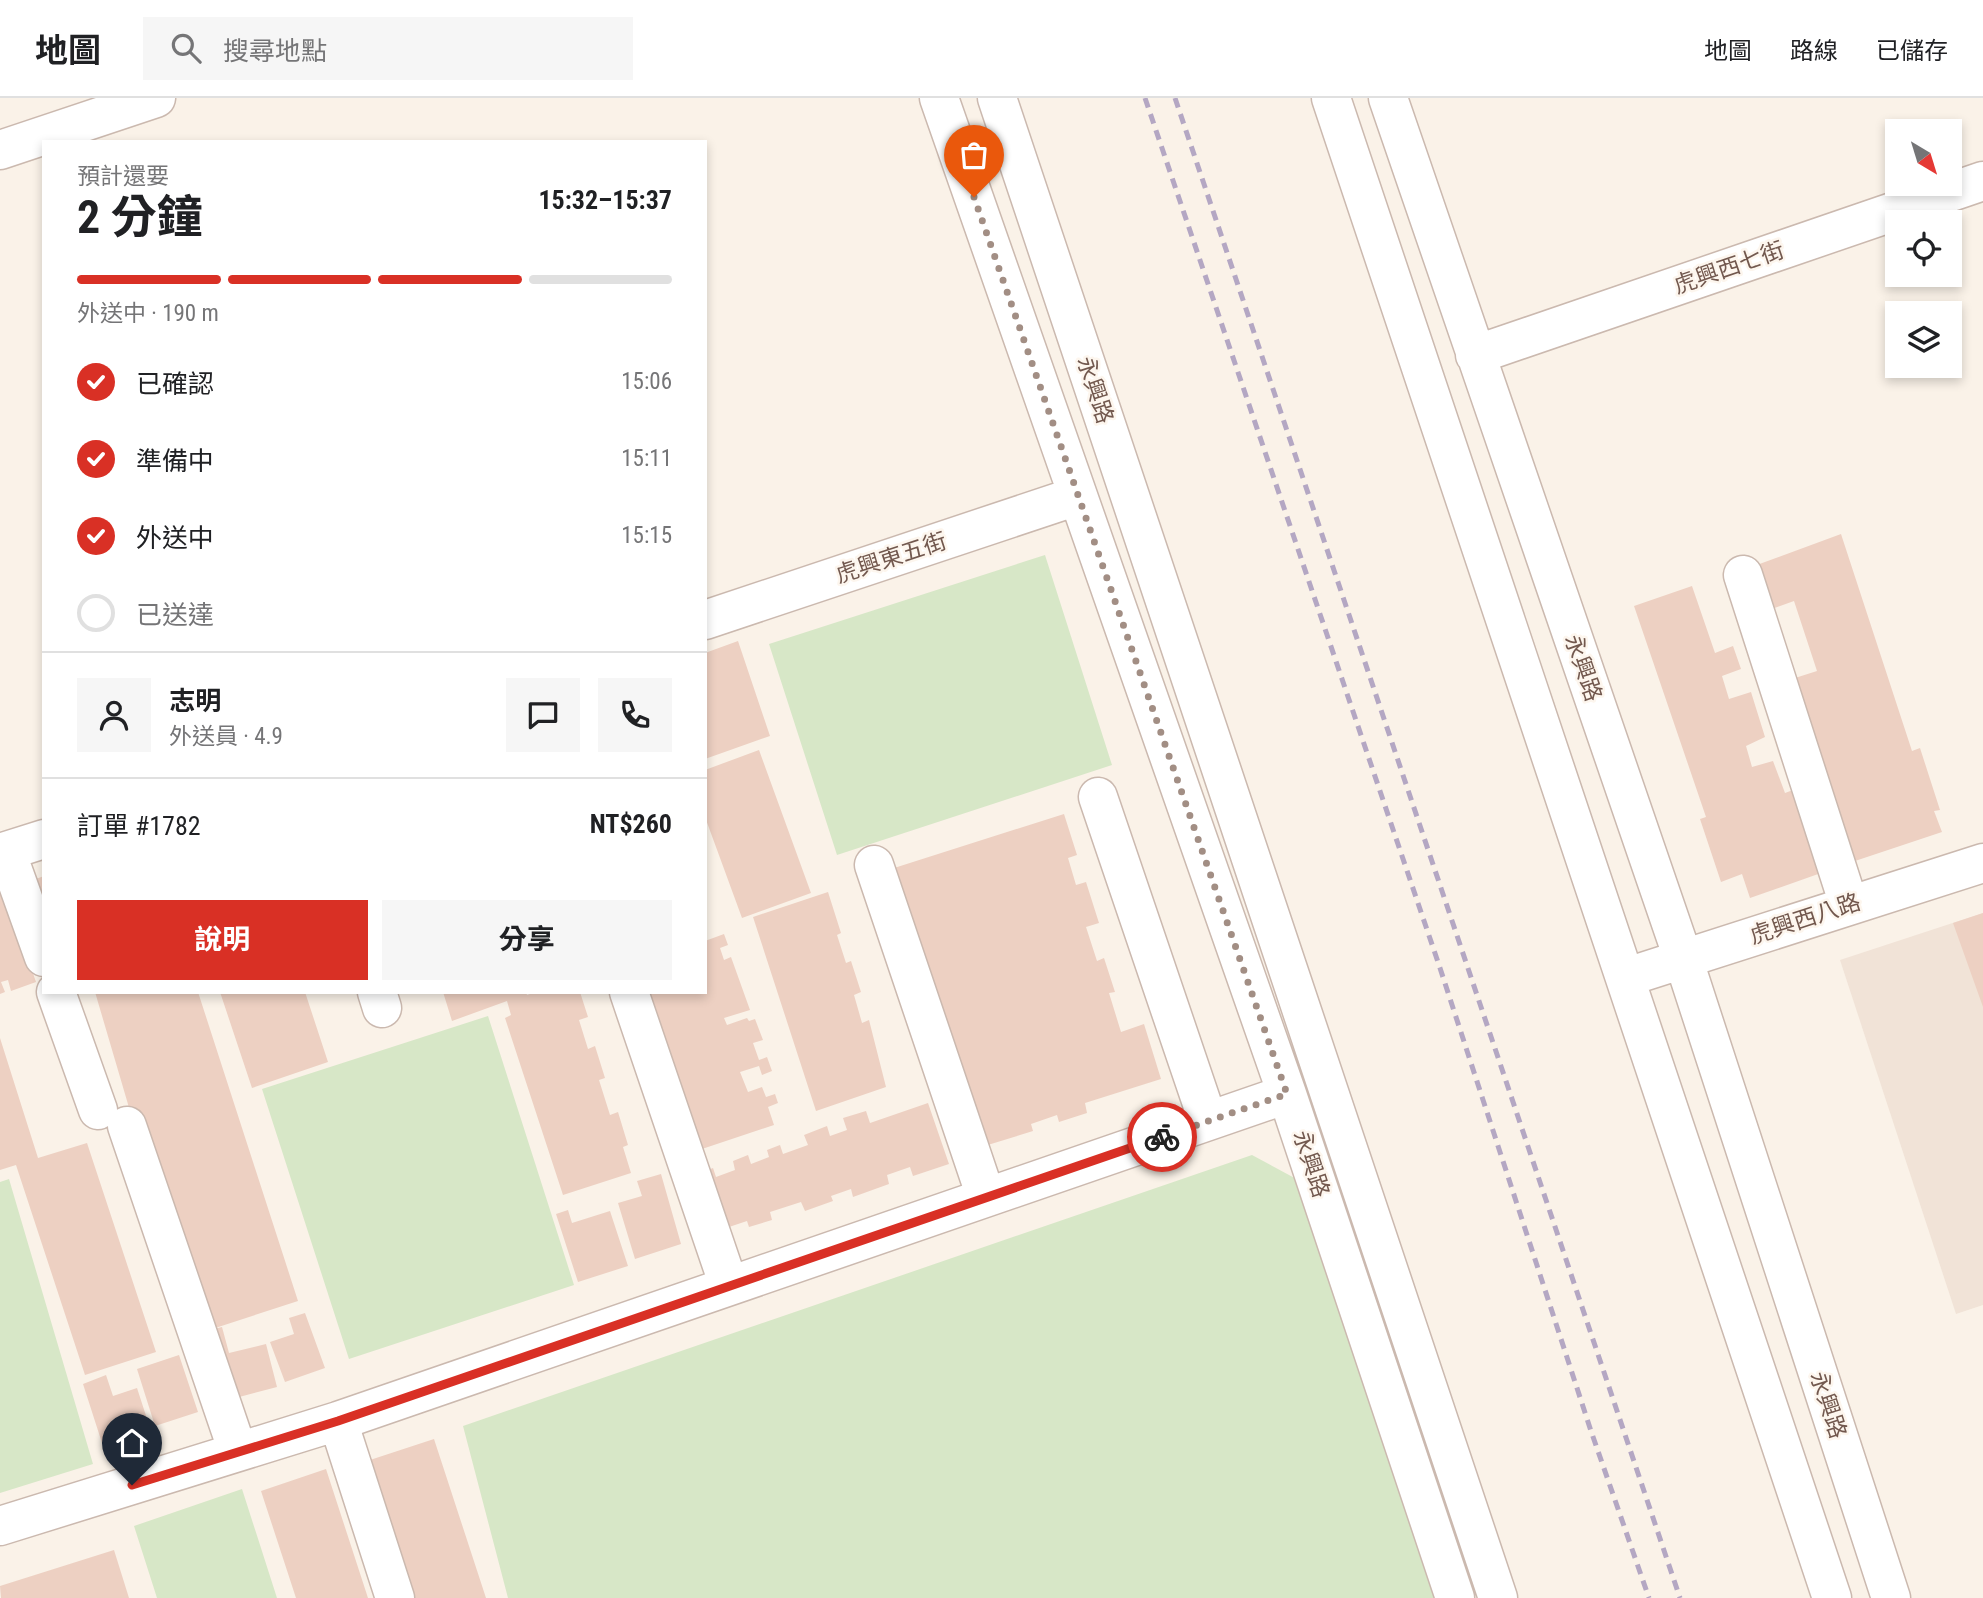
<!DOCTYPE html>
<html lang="zh-TW">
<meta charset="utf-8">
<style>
body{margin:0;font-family:"Roboto Condensed","Noto Sans TC",sans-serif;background:#f6f6f6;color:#202124;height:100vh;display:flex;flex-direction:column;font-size:26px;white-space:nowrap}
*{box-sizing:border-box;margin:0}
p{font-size:23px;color:#757577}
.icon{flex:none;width:38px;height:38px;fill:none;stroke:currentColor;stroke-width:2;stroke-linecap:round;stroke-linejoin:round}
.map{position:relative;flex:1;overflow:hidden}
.drawer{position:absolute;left:42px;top:42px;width:665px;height:854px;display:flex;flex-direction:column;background:#fff;border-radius:0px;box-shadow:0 4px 10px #0003}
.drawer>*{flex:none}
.needle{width:46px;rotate:142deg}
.controls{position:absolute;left:1885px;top:21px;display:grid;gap:14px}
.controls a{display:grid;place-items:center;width:77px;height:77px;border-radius:0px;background:#fff;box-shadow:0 4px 10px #0003;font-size:35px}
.pin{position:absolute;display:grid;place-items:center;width:60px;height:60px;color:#fff;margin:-72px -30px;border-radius:50% 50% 50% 0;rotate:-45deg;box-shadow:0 0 7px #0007}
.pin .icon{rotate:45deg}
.courier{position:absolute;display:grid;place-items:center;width:70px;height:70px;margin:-35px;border:5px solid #d93025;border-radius:50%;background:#fff;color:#222;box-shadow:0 2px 9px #0007}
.summary em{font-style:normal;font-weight:700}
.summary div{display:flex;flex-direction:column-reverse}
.summary{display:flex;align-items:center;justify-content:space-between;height:119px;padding:0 35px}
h1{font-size:46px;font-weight:700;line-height:52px}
.bar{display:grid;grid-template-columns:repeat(4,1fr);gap:10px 7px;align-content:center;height:84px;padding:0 35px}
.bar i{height:9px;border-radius:5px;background:#e0e0e0}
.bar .on{background:#d93025}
.bar p{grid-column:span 4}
.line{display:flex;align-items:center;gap:18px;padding:0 35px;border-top:2px solid #e0e0e0}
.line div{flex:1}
.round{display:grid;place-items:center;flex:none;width:74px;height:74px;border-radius:0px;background:#f6f6f6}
ol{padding:0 35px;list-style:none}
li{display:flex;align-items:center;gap:21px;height:77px}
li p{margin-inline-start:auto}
li .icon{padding:7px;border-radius:50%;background:#d93025;color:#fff;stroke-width:4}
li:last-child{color:#757577}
li i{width:38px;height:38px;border:4px solid #e0e0e0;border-radius:50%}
.cta{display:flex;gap:14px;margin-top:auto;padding:14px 35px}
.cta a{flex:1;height:80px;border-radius:0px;background:#d93025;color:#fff;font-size:28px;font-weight:700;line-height:80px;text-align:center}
.cta a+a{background:#f6f6f6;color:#202124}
header{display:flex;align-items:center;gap:42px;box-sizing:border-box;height:98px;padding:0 35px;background:#fff;border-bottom:2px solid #e0e0e0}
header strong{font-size:33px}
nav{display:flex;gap:38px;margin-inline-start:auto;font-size:24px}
.search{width:490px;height:63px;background:#f6f6f6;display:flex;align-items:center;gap:18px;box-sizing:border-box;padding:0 24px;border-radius:0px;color:#757577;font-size:26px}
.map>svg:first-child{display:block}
.residential{fill:#f1e3d7}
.green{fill:#d7e7c7}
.building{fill:#edd0c2}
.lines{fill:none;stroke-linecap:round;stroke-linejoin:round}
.minor-casing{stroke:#cbb9af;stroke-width:41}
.minor{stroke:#fff;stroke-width:38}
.rail{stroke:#b4a7c3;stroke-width:5;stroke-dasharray:10 7;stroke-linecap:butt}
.done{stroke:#a28e84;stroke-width:7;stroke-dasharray:0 12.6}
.route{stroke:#d93025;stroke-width:9}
.labels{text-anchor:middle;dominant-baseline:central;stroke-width:5;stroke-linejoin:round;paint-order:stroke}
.street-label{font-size:23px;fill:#72584e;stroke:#fdf6ee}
</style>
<header>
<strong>地圖</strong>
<div class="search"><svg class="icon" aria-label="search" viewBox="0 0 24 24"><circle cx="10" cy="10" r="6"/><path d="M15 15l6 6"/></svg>搜尋地點</div>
<nav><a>地圖</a><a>路線</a><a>已儲存</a></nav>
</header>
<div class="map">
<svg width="1983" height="1500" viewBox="0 0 1983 1500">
<rect width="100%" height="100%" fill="#faf2e8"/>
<path class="residential" d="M1983 815V1207L1956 1216 1840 862Z"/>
<path class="green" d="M1045 457 1112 667 837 757 769 546Z
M488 918 574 1187 349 1261 262 991Z
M1252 1057 1302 1084 1437 1500H508L463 1328Z
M9 1081 93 1366 0 1395V1084Z
M242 1391 277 1500H157L134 1428Z"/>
<path class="building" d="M1841 436 1912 653 1920 650 1940 712 1934 713 1942 734 1849 765 1822 677 1827 675 1795 580 1817 573 1794 503 1769 512 1754 468Z
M1692 488 1715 555 1733 548 1741 571 1722 578 1729 601 1751 594 1765 639 1746 648 1752 669 1773 663 1785 695 1793 692 1821 775 1750 800 1742 776 1721 784 1700 721 1706 719 1634 508Z
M738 543 770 638 705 661V555Z
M759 652 811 795 742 820 705 719V672Z
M1064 716 1077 757 1068 760 1076 787 1086 784 1099 825 1086 829 1097 863 1104 860 1115 894 1109 895 1121 934 1144 926 1161 981 1085 1005 1087 1015 1059 1024 1057 1017 1031 1026 1033 1033 978 1050 891 771Z
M44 778V812L33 782Z
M5 794 36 884 11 893 8 882 1 884 5 894 0 896V795Z
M828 794 841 835 837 837 846 865 851 863 861 894 854 897 862 925 869 922 886 989 816 1013 753 819Z
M1983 815V909L1953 825Z
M724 836 728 847 720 850 724 862 731 859 750 912 724 920 727 927 747 920 749 923 755 921 763 942 753 945 759 962 767 959 772 973 762 977 759 968 740 974 748 994 762 989 766 999 775 996 778 1005 768 1009 774 1027 696 1053 642 894H705V843Z
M95 894H198L298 1203 203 1234 130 1013Z
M220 894H305L328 964 252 990Z
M443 894H526L527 897 536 894H580L588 919 579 922 588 951 595 948 605 980 599 982 610 1017 618 1014 628 1047 623 1049 631 1075 563 1097 505 920 511 917 507 903 452 923Z
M0 940 38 1060 87 1045 156 1254 85 1277 16 1067 0 1072Z
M928 1005 949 1066 913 1078 910 1069 887 1077 889 1086 853 1099 851 1091 831 1098 833 1103 805 1113 801 1104 770 1114 772 1122 749 1129 747 1123 723 1131 703 1074 713 1070 716 1079 735 1072 733 1063 748 1057 751 1066 769 1059 767 1052 780 1047 783 1056 808 1047 804 1037 827 1028 830 1038 847 1032 843 1020 866 1013 870 1025Z
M661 1076 681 1146 635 1161 618 1105 642 1098 637 1083Z
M568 1112 572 1125 610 1113 628 1168 578 1184 556 1116Z
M305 1215 325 1270 285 1284 270 1244 294 1236 289 1220Z
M222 1229 229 1255 266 1246 277 1289 228 1302 210 1232Z
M179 1257 198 1314 155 1328 137 1271Z
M106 1277 113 1298 137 1290 150 1330 102 1345 83 1286Z
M434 1341 486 1500H414L370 1362Z
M326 1371 368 1500H296L261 1393Z
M114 1452 129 1500H1L0 1488Z"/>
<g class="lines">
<defs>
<path id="minor" d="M939 0 1287 996 1455 1500
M997 0 1498 1500
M1331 0 1832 1500
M1388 0 1683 860 1891 1500
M0 52 156 0
M1475 257 1983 83
M1743 477 1849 807
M705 522 1077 398
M1098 699 1208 1023
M6 753 44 859
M0 755 44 741
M874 767 986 1099
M1627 879 1983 765
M56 894 98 1012
M377 894 382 910
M629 894 729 1188
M127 1028 238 1354
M338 1323 395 1500
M0 1428 338 1323 1287 996"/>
</defs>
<use href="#minor" class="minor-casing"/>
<use href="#minor" class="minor"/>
<path class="rail" d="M1145 0 1440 870 1591 1333 1649 1500
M1175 0 1680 1500"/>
</g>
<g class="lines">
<path class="done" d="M974 99 1287 996 1162 1039"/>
<path class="route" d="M132 1387 338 1323 1162 1039"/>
</g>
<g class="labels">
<g class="street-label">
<text transform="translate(1729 170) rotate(-19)">虎興西七街</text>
<text transform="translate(1095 292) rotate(72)">永興路</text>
<text transform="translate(891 460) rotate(-18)">虎興東五街</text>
<text transform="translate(1583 570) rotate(71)">永興路</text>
<text transform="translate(1805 821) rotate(-18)">虎興西八路</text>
<text transform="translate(1311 1066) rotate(72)">永興路</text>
<text transform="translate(1828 1307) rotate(72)">永興路</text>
</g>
</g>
</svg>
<div class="controls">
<a><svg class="needle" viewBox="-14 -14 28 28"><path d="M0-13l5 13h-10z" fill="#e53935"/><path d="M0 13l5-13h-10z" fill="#757577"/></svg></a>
<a><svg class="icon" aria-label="locate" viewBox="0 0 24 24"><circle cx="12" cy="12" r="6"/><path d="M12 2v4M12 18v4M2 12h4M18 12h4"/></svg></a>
<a><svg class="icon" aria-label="layers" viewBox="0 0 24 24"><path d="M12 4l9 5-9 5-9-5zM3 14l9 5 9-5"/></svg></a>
</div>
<div class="pin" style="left:974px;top:99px;background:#ea580c"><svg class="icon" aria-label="bag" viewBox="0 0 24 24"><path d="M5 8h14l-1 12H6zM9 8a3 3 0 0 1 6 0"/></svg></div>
<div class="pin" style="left:132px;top:1387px;background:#1f2937"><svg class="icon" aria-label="home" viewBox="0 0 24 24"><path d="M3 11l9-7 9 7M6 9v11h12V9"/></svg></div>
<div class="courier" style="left:1162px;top:1039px"><svg class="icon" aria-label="bike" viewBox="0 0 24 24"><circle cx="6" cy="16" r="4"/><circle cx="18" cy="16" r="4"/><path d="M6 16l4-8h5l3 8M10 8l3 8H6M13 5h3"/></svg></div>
<section class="drawer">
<div class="summary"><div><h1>2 分鐘</h1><p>預計還要</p></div><em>15:32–15:37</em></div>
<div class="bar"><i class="on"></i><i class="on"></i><i class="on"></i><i></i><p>外送中 · 190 m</p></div>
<ol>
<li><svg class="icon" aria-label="check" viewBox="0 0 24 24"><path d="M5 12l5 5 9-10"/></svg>已確認<p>15:06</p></li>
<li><svg class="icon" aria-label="check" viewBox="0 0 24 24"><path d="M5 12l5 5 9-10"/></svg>準備中<p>15:11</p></li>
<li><svg class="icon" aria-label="check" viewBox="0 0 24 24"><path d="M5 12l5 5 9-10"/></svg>外送中<p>15:15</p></li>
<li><i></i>已送達</li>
</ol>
<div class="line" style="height:126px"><a class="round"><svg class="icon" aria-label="person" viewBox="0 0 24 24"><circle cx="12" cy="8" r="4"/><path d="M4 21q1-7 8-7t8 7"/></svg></a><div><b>志明</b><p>外送員 · 4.9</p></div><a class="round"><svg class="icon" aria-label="chat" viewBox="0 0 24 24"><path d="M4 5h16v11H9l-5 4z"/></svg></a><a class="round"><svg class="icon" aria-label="phone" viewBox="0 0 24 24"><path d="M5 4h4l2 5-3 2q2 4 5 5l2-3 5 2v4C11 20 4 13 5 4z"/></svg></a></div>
<div class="line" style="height:91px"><div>訂單 #1782</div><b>NT$260</b></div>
<div class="cta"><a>說明</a><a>分享</a></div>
</section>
</div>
